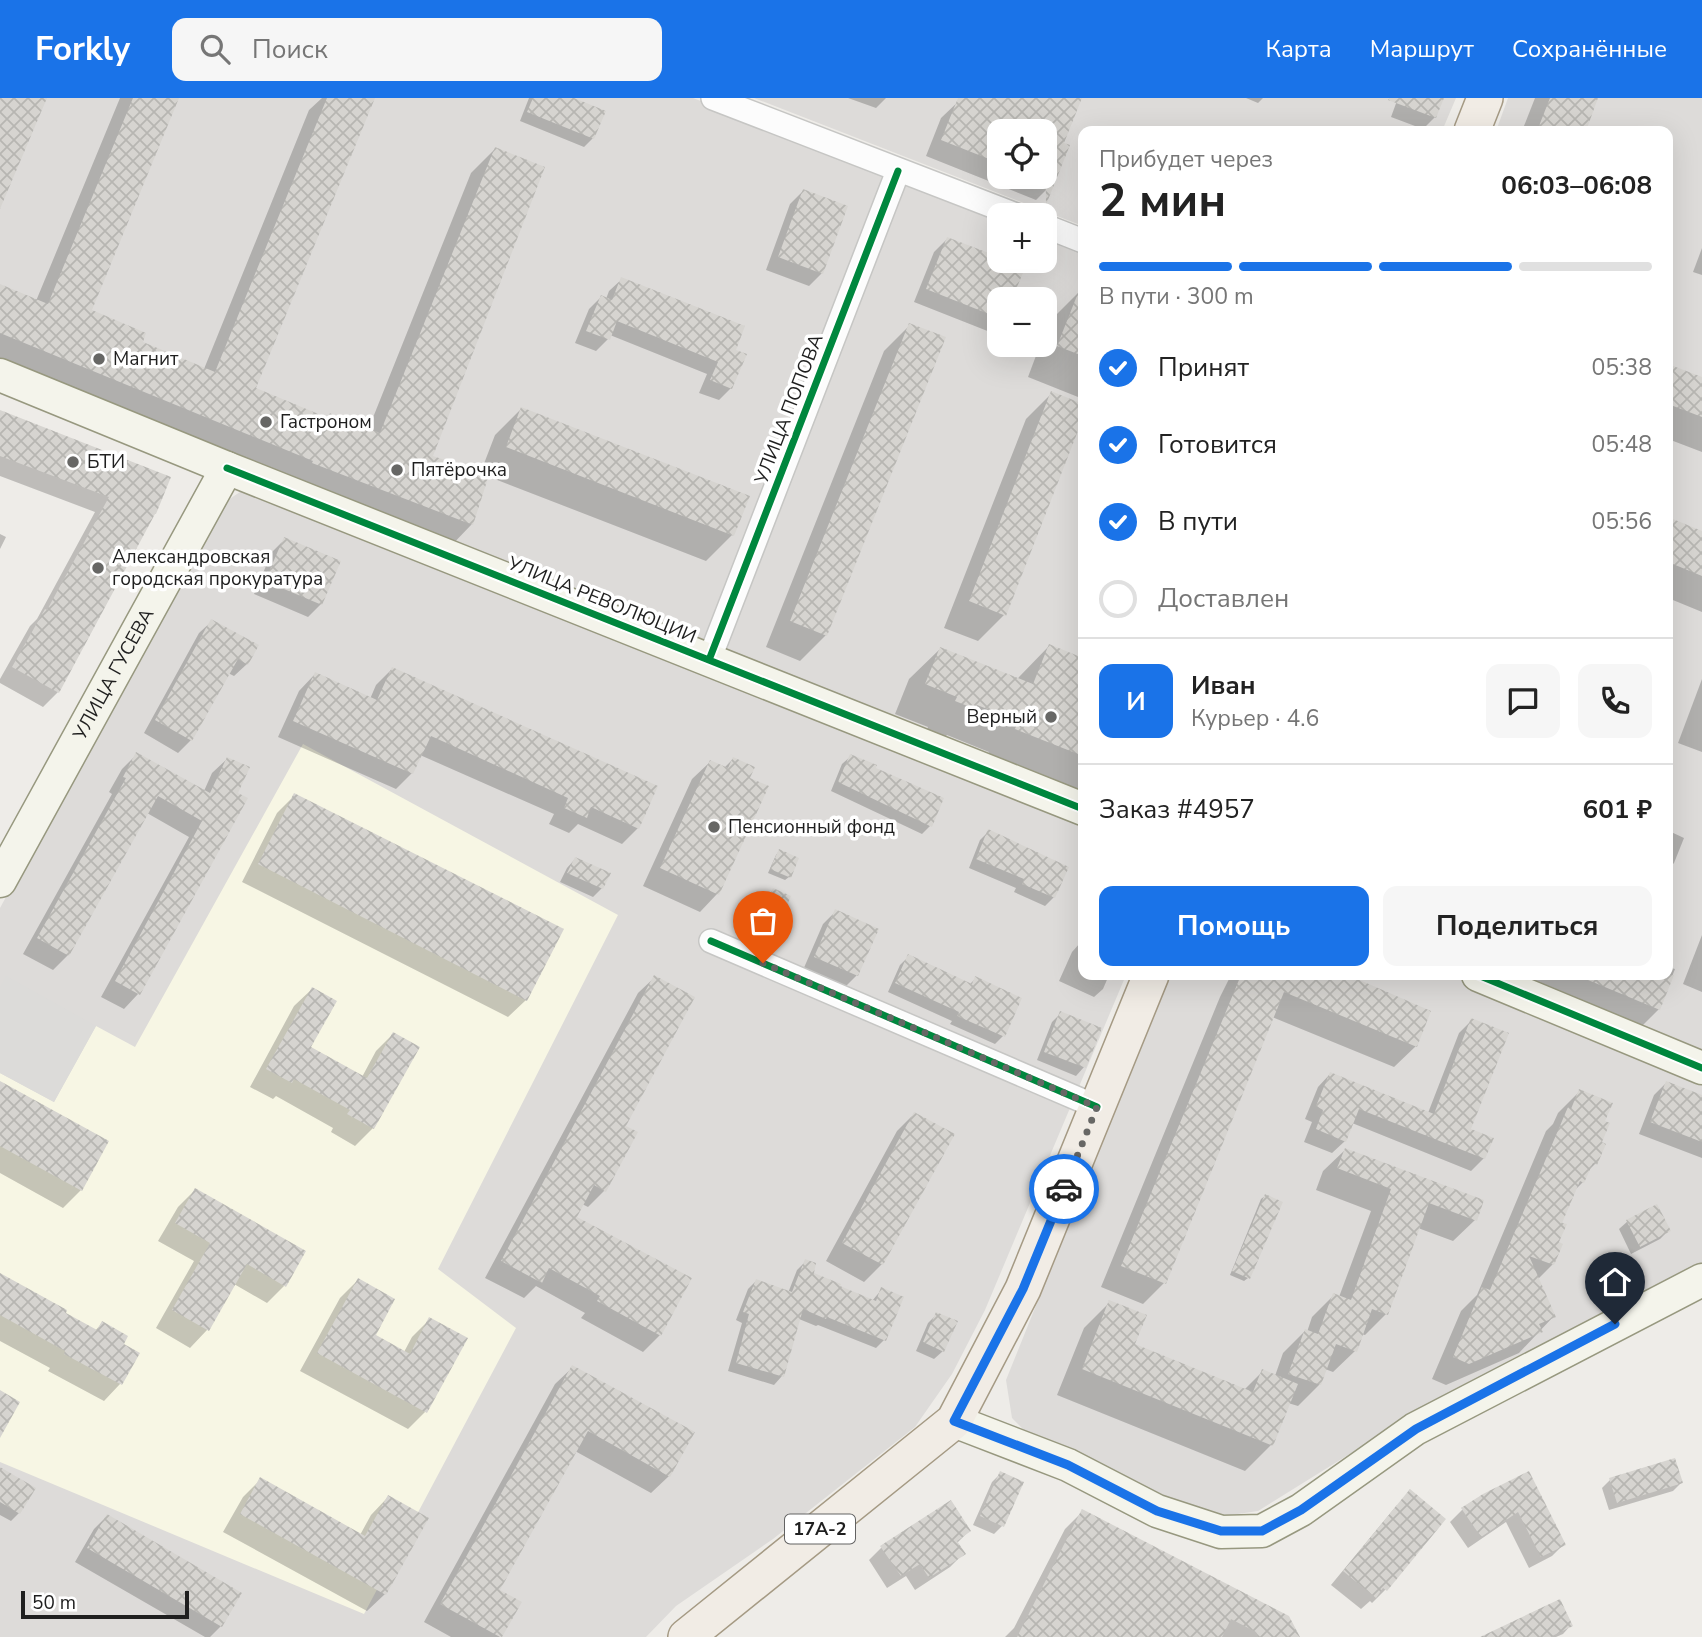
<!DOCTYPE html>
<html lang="ru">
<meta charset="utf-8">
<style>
body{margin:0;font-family:"Nunito Sans",sans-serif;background:#f6f6f6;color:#222;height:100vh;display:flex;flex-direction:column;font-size:26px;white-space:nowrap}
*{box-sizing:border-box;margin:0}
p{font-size:23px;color:#767676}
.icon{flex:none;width:38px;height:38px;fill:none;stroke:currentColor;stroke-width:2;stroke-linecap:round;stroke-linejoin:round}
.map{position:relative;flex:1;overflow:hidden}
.sheet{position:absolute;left:1078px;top:28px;width:595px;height:854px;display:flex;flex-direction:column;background:#fff;border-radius:14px;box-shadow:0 7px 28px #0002}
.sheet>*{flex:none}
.fabs{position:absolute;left:987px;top:21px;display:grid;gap:14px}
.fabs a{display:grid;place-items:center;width:70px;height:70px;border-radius:14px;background:#fff;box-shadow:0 7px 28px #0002;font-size:35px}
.scale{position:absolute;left:21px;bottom:18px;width:168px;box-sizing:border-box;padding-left:7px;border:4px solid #1f1f1f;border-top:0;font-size:19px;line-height:24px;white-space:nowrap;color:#1f1f1f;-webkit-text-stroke:5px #fff;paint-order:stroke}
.pin{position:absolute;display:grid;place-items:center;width:60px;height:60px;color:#fff;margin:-72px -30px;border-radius:50% 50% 50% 0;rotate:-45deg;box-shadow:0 0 7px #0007}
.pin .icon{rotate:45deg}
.courier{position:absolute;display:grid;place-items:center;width:70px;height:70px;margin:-35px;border:5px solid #1a73e8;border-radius:50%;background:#fff;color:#222;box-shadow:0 2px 9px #0007}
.headline em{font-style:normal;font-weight:700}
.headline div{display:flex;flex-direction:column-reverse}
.headline{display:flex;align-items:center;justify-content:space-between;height:119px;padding:0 21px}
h1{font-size:46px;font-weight:700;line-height:52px}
.bar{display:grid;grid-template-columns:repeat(4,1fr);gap:10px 7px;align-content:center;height:84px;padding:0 21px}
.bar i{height:9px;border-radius:5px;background:#e0e0e0}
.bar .current{background:#1a73e8}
.bar p{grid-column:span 4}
.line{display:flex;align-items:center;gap:18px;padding:0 21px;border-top:2px solid #e0e0e0}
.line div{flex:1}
.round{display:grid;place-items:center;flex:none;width:74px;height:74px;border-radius:14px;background:#f6f6f6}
ol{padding:0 21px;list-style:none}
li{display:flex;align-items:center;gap:21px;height:77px}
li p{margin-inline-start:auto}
li .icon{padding:7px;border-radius:50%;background:#1a73e8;color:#fff;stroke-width:4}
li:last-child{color:#767676}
li i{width:38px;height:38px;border:4px solid #e0e0e0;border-radius:50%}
.primary-button{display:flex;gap:14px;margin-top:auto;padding:14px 21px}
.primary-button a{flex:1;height:80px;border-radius:14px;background:#1a73e8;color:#fff;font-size:28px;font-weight:700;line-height:80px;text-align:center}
.primary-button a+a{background:#f6f6f6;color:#222}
header{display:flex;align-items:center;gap:42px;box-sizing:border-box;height:98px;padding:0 35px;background:#1a73e8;color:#fff}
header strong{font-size:33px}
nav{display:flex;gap:38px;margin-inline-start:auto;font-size:24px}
.search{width:490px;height:63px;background:#f6f6f6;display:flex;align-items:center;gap:18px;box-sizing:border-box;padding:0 24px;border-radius:14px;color:#767676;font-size:26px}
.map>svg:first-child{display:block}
.residential{fill:#dddbd9;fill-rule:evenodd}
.education{fill:#f7f6e4}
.religious{fill:#dcdbd9}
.shadow{fill:#0003;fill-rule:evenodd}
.building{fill:url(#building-cross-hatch)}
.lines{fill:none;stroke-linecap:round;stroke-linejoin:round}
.street-casing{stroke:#c6c6c4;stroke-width:26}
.secondary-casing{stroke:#97987f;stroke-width:35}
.primary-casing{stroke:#a59a84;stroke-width:38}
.street{stroke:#fcfcfc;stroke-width:23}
.secondary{stroke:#f4f4eb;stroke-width:32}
.primary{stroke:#f1ece5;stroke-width:35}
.cycleway-casing{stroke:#fff;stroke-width:11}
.cycleway{stroke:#00873e;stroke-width:7}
.done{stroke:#676765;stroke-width:7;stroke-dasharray:0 12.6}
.route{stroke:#1a73e8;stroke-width:9}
.poi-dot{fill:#676765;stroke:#fff;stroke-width:2.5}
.labels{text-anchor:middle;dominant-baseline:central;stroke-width:7;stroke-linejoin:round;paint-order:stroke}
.shield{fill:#fff;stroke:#626262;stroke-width:2}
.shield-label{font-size:18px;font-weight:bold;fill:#1f1f1f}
.poi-label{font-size:19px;fill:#1f1f1f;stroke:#fff;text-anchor:start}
.street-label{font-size:19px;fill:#1f1f1f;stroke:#fff}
</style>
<header>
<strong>Forkly</strong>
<div class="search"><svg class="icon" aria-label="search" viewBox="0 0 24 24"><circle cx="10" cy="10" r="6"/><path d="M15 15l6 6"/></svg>Поиск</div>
<nav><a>Карта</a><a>Маршрут</a><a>Сохранённые</a></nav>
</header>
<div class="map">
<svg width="1702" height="1539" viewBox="0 0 1702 1539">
<defs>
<pattern id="building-cross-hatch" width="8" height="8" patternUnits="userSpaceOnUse" patternTransform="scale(1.75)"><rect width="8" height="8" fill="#d6d4d0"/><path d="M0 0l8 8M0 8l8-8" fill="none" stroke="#b7b6b2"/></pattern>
</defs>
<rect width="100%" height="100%" fill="#eeece8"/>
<path class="residential" d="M0 0H693L999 118V163H1045V136L1083 150V698L0 263ZM999 201H1045V247H999Z
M754 0H1456L1442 33H1083V128ZM999 33H1045V79H999Z
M1508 0H1702V1167L1422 1311 1258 1413 1224 1418 1173 1405 1026 1334 1012 1320 1006 1282 1169 877H1668V33H1496Z
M243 392 1083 726V877H1126L985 1212 952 1276 915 1329 773 1441 676 1508 646 1539H0V810L213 421 228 402Z"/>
<path class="education" d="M303 646 618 817 438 1171 516 1230 364 1516 0 1364V975L54 1004 96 928 135 949Z"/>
<path class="religious" d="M6 878 96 928 54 1004 0 975V890Z"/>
<path class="shadow" d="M120 0H178L90 213 140 245 204 271 309 12 322 0H362L254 291 326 321 331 317 368 332 471 75 495 51 430 359 480 376 495 337 521 311 732 437 706 463 487 378 472 426 448 451 0 268V188L36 203Z
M529 0H570L593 40 584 49 520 23Z
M848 0H886L876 10Z
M962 0H1080L1062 46 1052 86 1036 102 926 58 941 20ZM999 33H1045V79H999Z
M1246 0H1263L1258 5Z
M1398 0H1442L1435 19 1423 31 1391 19Z
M1535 0H1596L1584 33H1522Z
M803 93 822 175 809 188 766 172 790 106Z
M947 141 999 161V163L1023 171 1011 201H999V224L990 234 914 204 934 154Z
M1702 150V177L1693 174Z
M622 181 734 253 731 290 719 302 699 295 707 276 610 237 608 241 596 253 575 245 589 211 601 199 606 201 609 193Z
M1080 193 1083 195V301L1028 279 1040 247H1045V235L1049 224Z
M910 227 826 537 800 563 766 549 884 253Z
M1668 268 1702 281V354L1668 341Z
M1052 295 1083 308V315L1004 517 978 543 944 530 1026 321Z
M0 314 169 380 58 594 43 609 0 585V581L30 528 37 521 95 414 0 378Z
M1668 421 1702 435V514L1668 500Z
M0 436 6 439 0 451Z
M285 441 321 506 308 519 254 496 272 454Z
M212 523 247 566 234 578 228 575 191 642 178 655 144 635 199 535Z
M1049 548 1083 562V700L986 661 989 654 947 637 943 641 926 634 928 629 895 616 909 581 940 551 1017 582 1019 579Z
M392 571 638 730 622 746 578 726 569 735 549 726 554 716 420 657 412 675 396 691 278 639 299 593 315 576 370 601 376 587Z
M1702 581V654L1678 645Z
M137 656 204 693 212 675 227 661 236 696 245 701 138 896 124 911 101 899 189 739 147 715 68 857 53 872 23 856 112 696 109 694 122 671Z
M851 658 874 671 930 728 922 736 831 693 842 666Z
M733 661 748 681 717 796 700 814 643 788 692 681 710 664 724 670Z
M295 697 526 902 508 919 242 784 277 715Z
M989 733 1054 799 1045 808 1014 794 1016 790 969 770 980 742Z
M1669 733 1684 740 1674 765 1668 771V735Z
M779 753 789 779 785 782 768 775 776 757Z
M575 761 602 790 593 799 560 784 567 770Z
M1083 789V802L1078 800Z
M773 792 772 836 764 844 748 837 765 800Z
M836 813 857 877 844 890 803 872 823 826Z
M1702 837V894L1683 886Z
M1080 845 1083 846V877H1109L1103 891 1094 899 1059 883 1072 854Z
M909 858 969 887 976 880 1003 938 995 946 950 926 952 923 888 894 900 867Z
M1668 869 1675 871 1659 911 1633 937 1484 877H1668Z
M1231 877H1343L1429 914 1416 948 1394 969 1272 919 1164 1185 1143 1206 1101 1189 1220 899Z
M655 879 623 1029 604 1093 588 1109 582 1106 575 1119 660 1237 643 1254 581 1220 585 1215 536 1188 524 1200 485 1180 638 895Z
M312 891 309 950 362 979 376 953 393 936 373 1030 355 1048 331 1034 333 1030 276 998 273 1001 250 989 294 908Z
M1061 915 1084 969 1076 978 1037 962 1052 924Z
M1472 922 1469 1032 1484 1060 1471 1073 1352 1025 1345 1043 1332 1055 1304 1044 1312 1024 1305 1021 1318 989 1330 976 1428 1015 1459 935Z
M0 985 107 1044 81 1092 63 1110 0 1075Z
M1666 985 1702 999V1060L1639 1036 1654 997Z
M1580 993 1603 1024 1595 1066 1587 1074 1583 1084 1574 1093 1560 1126 1557 1145 1561 1146 1553 1166 1537 1182 1554 1218 1519 1255 1446 1287 1432 1281 1461 1213 1477 1197 1546 1033 1553 1026 1558 1015Z
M914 1016 882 1166 864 1184 826 1163 897 1033Z
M1345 1052 1475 1122 1453 1143 1418 1130 1386 1216 1365 1237 1361 1236 1355 1253 1333 1274 1325 1271 1320 1286 1298 1308 1288 1305 1271 1347 1245 1373 1057 1297 1084 1230 1110 1204 1132 1247 1244 1292 1263 1273 1275 1278 1283 1255 1305 1233 1307 1234 1312 1219 1334 1197 1339 1199 1371 1113 1316 1092 1323 1073Z
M195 1092 284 1188 267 1205 234 1186 207 1232 190 1250 156 1230 194 1163 158 1143 178 1109Z
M1265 1098 1248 1180 1244 1183 1230 1177 1261 1101Z
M1628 1123 1669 1132 1660 1141 1631 1156 1619 1131Z
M806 1163 812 1176 838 1189 872 1203 882 1191 884 1242 876 1250 818 1227 816 1228 799 1221 782 1278 774 1287 728 1273 742 1225 736 1222 748 1191 756 1183 788 1195 797 1172Z
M0 1177 95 1233 102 1225 121 1247 137 1256 120 1286 104 1303 48 1273 50 1270 0 1243Z
M358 1182 373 1238 404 1254 412 1239 430 1221 425 1314 408 1331 300 1273 340 1200Z
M937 1216 943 1253 934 1261 916 1253 928 1225Z
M573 1269 669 1378 651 1395 575 1353 498 1492 500 1539H451L424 1524 555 1286Z
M0 1371 19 1415 11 1423 0 1417Z
M1001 1375 1002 1428 994 1436 973 1427 992 1384Z
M1529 1375 1564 1446 1552 1458 1529 1470 1506 1424 1468 1450 1450 1424 1462 1412Z
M260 1382 360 1437 371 1417 388 1399 385 1496 367 1513 223 1434 243 1399Z
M1610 1382 1681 1385 1673 1393 1609 1412 1602 1390Z
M1397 1407 1443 1421 1385 1492 1372 1505 1370 1503 1361 1511 1331 1487Z
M1083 1413 1298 1539H1005L1014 1530 1065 1431Z
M107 1418 221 1528 210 1539H205L75 1464 94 1431Z
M969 1433 956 1446 963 1456 950 1469 915 1492 906 1478 887 1490 869 1462 882 1449Z
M1571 1527 1563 1536 1556 1539H1485Z"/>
<path class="building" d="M0 0H47L0 111Z
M133 0H179L92 212 146 235 143 244 215 274 327 0H375L256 290 328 320 330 315 380 335 495 49 545 69 433 358 489 377 473 427 312 365 313 363 0 235V186L48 206Z
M533 0H574L606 13 594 41 527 14Z
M958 0H1082L1064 45 1070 47 1046 107 1045 33H999V65L941 42Z
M1389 0H1444L1436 20 1388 2Z
M1550 0H1598L1586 33H1537Z
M803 91 848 108 823 176 778 159Z
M947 139 999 159V163H1008L1025 170 1012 201H999V220L926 191Z
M621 179 745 228 736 252 747 256 732 291 710 282 718 264 617 223 610 242 586 233 601 197 612 202Z
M1082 185H1083V258L1057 248Z
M909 225 946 239 827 538 790 523Z
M1668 266 1702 279V319L1668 306Z
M1051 293 1083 306V320L1006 518 969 503Z
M521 309 750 398 734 438 506 349Z
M0 312 171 379 156 416H155L59 595 12 569 45 511 47 512 109 399 0 358Z
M1668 419 1702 433V478L1668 464Z
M284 439 341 463 322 507 265 483Z
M211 521 259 547 248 567 238 561 192 643 155 622Z
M1049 546 1083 560V658L1015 631 1018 623 977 607 975 611 955 603 957 599 925 586 940 549 1033 586Z
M392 569 658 688 639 731 591 709 587 720 564 710 568 700 431 638 413 676 293 623 315 574 377 602Z
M136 654 210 695 227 659 250 669 238 695 248 700 140 897 115 883 202 723 158 698 69 858 37 840 126 680 123 679Z
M850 656 877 667 876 670 944 700 932 729 838 684Z
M733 659 755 669 750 680 769 688 719 797 660 770 710 662 728 670Z
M294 695 564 831 527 903 258 766Z
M988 731 1069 769 1055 800 1022 786 1024 781 976 761Z
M779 751 799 760 791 780 770 771Z
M575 759 611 775 603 791 567 775Z
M773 790 791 798 774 837 756 829Z
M835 811 879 831 858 878 814 859Z
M908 856 972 886 975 878 1022 900 1005 939 957 918 959 914 895 885Z
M654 877 695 899 626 1028 638 1034 606 1094 594 1087 577 1119 692 1180 661 1238 597 1203 600 1198 549 1170 542 1185 501 1163Z
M1241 877H1348L1431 913 1417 949 1284 894 1166 1186 1121 1168Z
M1576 877H1674L1660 912Z
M312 889 337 903 311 949 367 980 393 934 420 949 374 1031 347 1016 350 1012 294 981 292 985 266 971Z
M1060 913 1102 930 1086 970 1044 954Z
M1471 920 1509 935 1471 1031 1494 1040 1485 1061 1359 1011 1346 1044 1316 1031 1323 1012 1316 1008 1330 974 1434 1016Z
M0 983 109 1043 82 1093 0 1048Z
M1666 983 1702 997V1044L1650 1024Z
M1579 991 1613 1005 1605 1023 1610 1025 1602 1044 1606 1046 1597 1067 1593 1065 1584 1085 1580 1083 1562 1125 1567 1126 1559 1144 1563 1146 1554 1167 1529 1158 1556 1219 1539 1226 1543 1234 1469 1266 1453 1259 1482 1189 1490 1192 1568 1009 1571 1011Z
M914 1014 955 1036 883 1167 842 1145Z
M1345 1050 1484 1102 1477 1123 1429 1105 1388 1217 1372 1211 1357 1254 1336 1246 1321 1287 1288 1276 1305 1231 1318 1236 1333 1195 1351 1202 1391 1091 1337 1070Z
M195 1090 306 1153 286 1189 247 1166 209 1233 172 1212 210 1145 175 1125Z
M1265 1096 1283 1104 1250 1181 1232 1173Z
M1657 1106 1671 1133 1640 1149 1626 1122Z
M805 1161 816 1165 814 1175 841 1186 840 1188 876 1203 881 1189 904 1199 886 1243 827 1219 826 1221 803 1211 784 1279 736 1265 749 1216 743 1214 756 1181 792 1194Z
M0 1175 67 1212 66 1215 97 1232 102 1223 128 1238 124 1246 140 1255 122 1287 64 1256 65 1253 0 1217Z
M358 1180 395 1201 376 1237 410 1256 429 1219 468 1240 427 1315 317 1255Z
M1109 1202 1147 1217 1135 1246 1253 1294 1262 1271 1298 1286 1273 1348 1082 1271Z
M936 1214 958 1223 944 1254 923 1244Z
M572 1267 695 1334 670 1379 588 1333 500 1492 522 1504 502 1539H500L440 1506Z
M0 1292 20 1304 0 1340Z
M1675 1360 1683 1385 1617 1405 1609 1380Z
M0 1369 36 1390 20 1416 0 1404Z
M1000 1373 1024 1384 1004 1429 980 1418Z
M1529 1373 1566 1447 1541 1459 1518 1414 1481 1439 1461 1410 1483 1396Z
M260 1379 365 1438 388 1397 429 1420 386 1497 240 1416Z
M1410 1391 1446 1421 1387 1493 1383 1490 1376 1500 1343 1473Z
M951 1402 971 1433 957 1443 966 1456 929 1480 920 1466 901 1478 880 1448Z
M1082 1411 1289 1518 1300 1539H1258L1256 1534 1231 1521 1222 1539H1017Z
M107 1416 242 1495 222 1529 87 1450Z
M1560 1501 1573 1528 1550 1539H1480Z"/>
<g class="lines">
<defs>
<path id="street" d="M713 0 1016 117
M1045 128 1083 143
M709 562 898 73
M711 843 1097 1009"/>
<g id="secondary">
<path d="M0 277 227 370 1083 711"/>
<path id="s1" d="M0 783 227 370"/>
<path d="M1478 877 1702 970"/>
<path d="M954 1323 1068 1367 1157 1413 1221 1434 1262 1433 1301 1412 1415 1331 1702 1182"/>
</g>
<path id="primary" d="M1472 33 1485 0
M686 1539 954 1323 1023 1191 1151 877"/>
</defs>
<use href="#street" class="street-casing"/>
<use href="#secondary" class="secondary-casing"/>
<use href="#primary" class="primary-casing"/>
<use href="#street" class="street"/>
<use href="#secondary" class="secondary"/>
<use href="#primary" class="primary"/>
<defs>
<path id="cycleway" d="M227 370 1083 711
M709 562 898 73
M711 843 1097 1009
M1478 877 1702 970"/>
</defs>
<use href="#cycleway" class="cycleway-casing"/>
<use href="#cycleway" class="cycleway"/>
</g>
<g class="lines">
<path class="done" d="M763 865 1097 1009 1064 1091"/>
<path class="route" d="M1064 1091 1023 1191 954 1323 1068 1367 1157 1413 1221 1433H1262L1301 1412 1416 1331 1615 1226"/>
</g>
<g class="poi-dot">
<circle cx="99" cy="261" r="7"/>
<circle cx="266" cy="324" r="7"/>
<circle cx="73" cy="364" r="7"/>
<circle cx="397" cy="372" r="7"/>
<circle cx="98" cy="470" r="7"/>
<circle cx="1051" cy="619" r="7"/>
<circle cx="714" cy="729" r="7"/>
</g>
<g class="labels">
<rect class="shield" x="785" y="1416.5" width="70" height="29" rx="5"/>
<g class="shield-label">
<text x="820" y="1431">17А-2</text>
</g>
<g class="poi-label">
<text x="113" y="261">Магнит</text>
<text x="280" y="324">Гастроном</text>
<text x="87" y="364">БТИ</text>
<text x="411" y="372">Пятёрочка</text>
<text x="112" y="459">Александровская<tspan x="112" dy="22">городская прокуратура</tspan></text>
<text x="1037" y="619" text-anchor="end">Верный</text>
<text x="728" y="729">Пенсионный фонд</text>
</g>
<g class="street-label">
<text transform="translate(789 311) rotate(-69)">УЛИЦА ПОПОВА</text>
<text transform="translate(602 502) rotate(22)">УЛИЦА РЕВОЛЮЦИИ</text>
<text stroke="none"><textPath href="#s1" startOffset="236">УЛИЦА ГУСЕВА</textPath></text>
</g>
</g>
</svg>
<div class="fabs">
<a><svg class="icon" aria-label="locate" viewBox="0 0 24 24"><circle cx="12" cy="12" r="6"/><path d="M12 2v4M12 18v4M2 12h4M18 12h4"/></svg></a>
<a>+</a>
<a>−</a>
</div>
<div class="scale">50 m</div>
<div class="pin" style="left:763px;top:865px;background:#ea580c"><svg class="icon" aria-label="bag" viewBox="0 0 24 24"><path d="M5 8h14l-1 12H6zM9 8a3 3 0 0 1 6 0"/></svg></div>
<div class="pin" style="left:1615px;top:1226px;background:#1f2937"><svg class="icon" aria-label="home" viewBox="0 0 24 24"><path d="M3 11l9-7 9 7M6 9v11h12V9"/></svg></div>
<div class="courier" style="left:1064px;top:1091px"><svg class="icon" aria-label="car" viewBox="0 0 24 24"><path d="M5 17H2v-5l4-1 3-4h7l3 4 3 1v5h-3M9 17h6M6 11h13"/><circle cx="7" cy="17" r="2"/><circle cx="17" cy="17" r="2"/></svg></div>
<section class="sheet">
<div class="headline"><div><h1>2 мин</h1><p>Прибудет через</p></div><em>06:03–06:08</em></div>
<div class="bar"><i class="current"></i><i class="current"></i><i class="current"></i><i></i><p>В пути · 300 m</p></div>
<ol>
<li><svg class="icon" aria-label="check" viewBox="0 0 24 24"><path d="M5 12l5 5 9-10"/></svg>Принят<p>05:38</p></li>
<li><svg class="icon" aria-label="check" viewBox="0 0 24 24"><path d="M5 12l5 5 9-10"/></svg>Готовится<p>05:48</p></li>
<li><svg class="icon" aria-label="check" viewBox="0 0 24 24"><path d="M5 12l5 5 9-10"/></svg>В пути<p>05:56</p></li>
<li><i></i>Доставлен</li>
</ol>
<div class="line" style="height:126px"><b class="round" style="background:#1a73e8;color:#fff">И</b><div><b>Иван</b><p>Курьер · 4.6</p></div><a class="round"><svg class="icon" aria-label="chat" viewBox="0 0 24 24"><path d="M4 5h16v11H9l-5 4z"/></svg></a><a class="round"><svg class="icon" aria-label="phone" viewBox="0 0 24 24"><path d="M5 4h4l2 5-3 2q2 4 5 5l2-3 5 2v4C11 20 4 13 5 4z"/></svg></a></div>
<div class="line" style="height:91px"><div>Заказ #4957</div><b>601 ₽</b></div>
<div class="primary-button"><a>Помощь</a><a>Поделиться</a></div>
</section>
</div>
